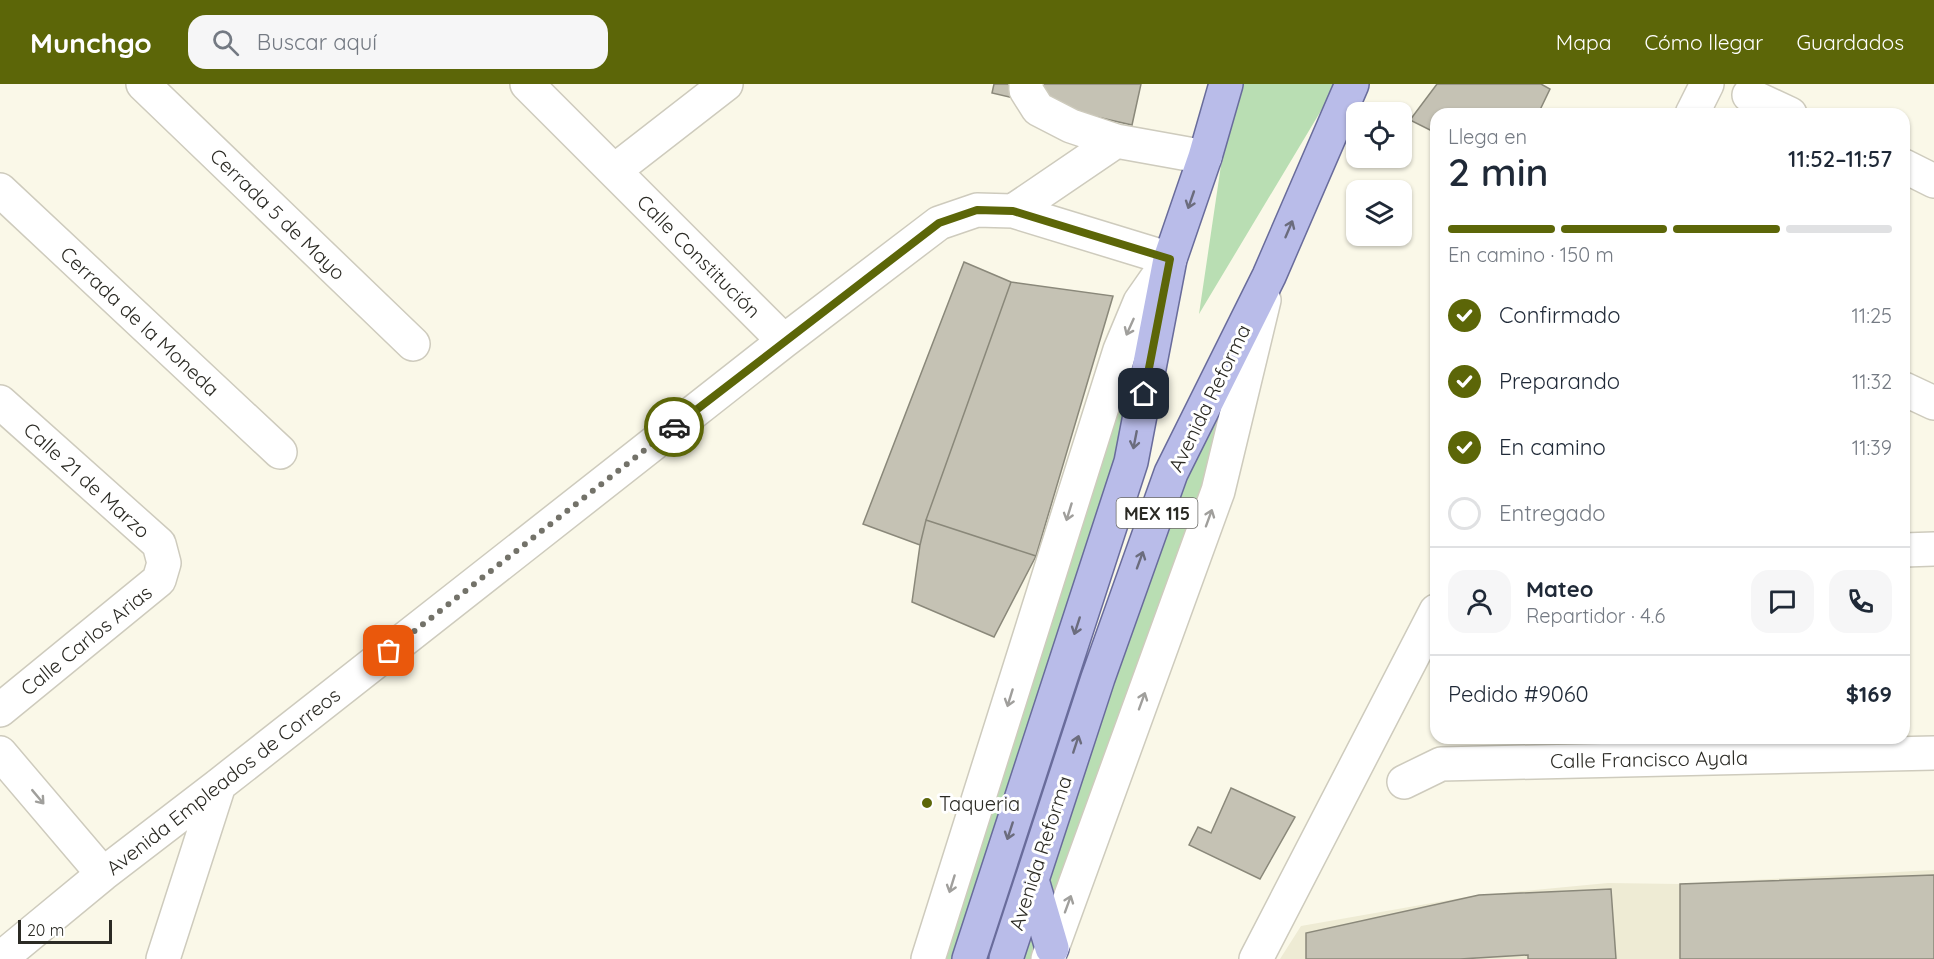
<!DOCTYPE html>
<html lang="es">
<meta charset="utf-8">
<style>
body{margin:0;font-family:Quicksand,sans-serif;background:#f6f6f7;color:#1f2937;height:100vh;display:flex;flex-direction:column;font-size:22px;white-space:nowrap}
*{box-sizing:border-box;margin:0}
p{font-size:20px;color:#747a83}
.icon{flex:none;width:33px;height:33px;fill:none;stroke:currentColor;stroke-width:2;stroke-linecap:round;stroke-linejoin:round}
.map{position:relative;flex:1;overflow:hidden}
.side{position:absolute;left:1430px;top:24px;width:480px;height:636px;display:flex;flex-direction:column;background:#fff;border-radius:18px;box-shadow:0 2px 4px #0004}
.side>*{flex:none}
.controls{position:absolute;left:1346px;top:18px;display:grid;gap:12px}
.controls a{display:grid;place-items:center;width:66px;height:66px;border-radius:12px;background:#fff;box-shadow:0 2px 4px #0004;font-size:30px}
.scale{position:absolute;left:18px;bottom:15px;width:94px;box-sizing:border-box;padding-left:6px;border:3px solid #2b2a24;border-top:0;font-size:16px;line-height:21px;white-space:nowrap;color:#2b2a24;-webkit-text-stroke:4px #fff;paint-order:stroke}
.pin{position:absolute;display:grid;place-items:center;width:51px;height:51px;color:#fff;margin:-26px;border-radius:12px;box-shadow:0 3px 9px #0006}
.courier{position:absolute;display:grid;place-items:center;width:60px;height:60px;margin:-30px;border:4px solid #5c6608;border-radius:50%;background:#fff;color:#222;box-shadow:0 2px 8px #0007}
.headline em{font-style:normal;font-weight:600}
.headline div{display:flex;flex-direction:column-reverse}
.headline{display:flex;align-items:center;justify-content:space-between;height:102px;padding:0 18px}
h1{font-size:39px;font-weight:600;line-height:45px}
.bar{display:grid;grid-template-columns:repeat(4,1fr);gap:9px 6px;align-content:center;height:72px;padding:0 18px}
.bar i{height:8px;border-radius:4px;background:#e0e1e3}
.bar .selected{background:#5c6608}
.bar p{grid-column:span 4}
.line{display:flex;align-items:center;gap:15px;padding:0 18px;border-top:2px solid #e0e1e3}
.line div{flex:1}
.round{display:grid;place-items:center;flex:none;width:63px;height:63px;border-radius:18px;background:#f6f6f7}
ol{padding:0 18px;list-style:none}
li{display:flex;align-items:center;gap:18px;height:66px}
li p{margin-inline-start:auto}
li .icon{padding:6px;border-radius:50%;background:#5c6608;color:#fff;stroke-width:4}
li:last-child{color:#747a83}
li i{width:33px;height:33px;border:3px solid #e0e1e3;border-radius:50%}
header{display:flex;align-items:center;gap:36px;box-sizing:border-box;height:84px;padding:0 30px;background:#5c6608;color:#fff}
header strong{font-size:28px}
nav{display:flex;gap:33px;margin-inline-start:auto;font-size:21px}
.search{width:420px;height:54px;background:#f6f6f7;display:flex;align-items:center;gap:15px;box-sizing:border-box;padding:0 21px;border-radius:18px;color:#747a83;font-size:22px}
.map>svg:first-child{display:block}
.built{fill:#eeebd4}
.green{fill:#b9deb3}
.building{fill:#c5c2b4;stroke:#8a887a;stroke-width:1.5}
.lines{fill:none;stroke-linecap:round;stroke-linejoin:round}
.minor-casing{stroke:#cecbbd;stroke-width:36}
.major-casing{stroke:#696c9b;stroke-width:36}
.minor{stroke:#fff;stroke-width:33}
.major{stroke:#b9bce9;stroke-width:33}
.oneway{stroke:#6b6c7d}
.oneway2{stroke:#a09f9c}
.done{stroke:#737269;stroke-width:6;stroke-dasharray:0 10.8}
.route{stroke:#5c6608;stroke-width:8}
.poi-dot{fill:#5c6608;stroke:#fff;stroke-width:2}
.labels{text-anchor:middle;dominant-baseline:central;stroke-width:6;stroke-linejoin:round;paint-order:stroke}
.shield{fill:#fff;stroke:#6b6a66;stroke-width:1.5}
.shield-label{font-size:18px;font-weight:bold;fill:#2b2a24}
.street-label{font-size:20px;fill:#2b2a24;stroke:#fff}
.poi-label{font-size:20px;fill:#2b2a24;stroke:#fff;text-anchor:start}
</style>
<header>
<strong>Munchgo</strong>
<div class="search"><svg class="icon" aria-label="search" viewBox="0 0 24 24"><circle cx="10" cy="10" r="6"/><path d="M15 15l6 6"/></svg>Buscar aquí</div>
<nav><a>Mapa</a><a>Cómo llegar</a><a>Guardados</a></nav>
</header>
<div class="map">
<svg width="1934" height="875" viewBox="0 0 1934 875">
<rect width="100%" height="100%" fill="#faf8e8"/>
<path class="built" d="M1934 786V875H1280L1301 842 1472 812 1608 799 1680 800Z"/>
<path class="green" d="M1233 0H1337L1199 230Z
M1140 218 1131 378 969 875H928Z
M1256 252 1048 875H1006L1171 389Z"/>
<path class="building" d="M994 0H1141L1132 41 992 9Z
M1437 0H1541L1550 5 1538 30H1436V49L1410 36Z
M964 178 1011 198 926 436 920 461 863 440Z
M1011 198 1113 212 1036 472 926 436Z
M926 436 1036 472 994 553 912 518 920 461Z
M1231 704 1295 733 1260 795 1189 761 1198 743 1211 749Z
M1934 791V875H1680V800Z
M1611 805 1616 875H1528V871L1460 875H1306V849L1479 811Z"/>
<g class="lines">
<defs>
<path id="minor" d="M143 0 413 260
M527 0 784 257
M1026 0V6L1038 25 1071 42 1116 57 1205 73
M1749 11 1790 30
M1692 30 1707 0
M1904 82 1934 97
M614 87 726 0
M0 106 280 368
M1013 127 1116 57
M1904 305 1934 319
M0 318 159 460 164 479 159 496 0 626
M1904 466 1934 465
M0 669 103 790
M1404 698 1441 680 1934 669
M0 875 103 790 219 701 784 257 939 139 977 126 1013 127 1170 175 1140 218 1120 266 928 875
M163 875 219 701
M1048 875 1218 407 1264 216
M1256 875 1436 527"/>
<path id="major" d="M1032 796 1052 864
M969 875 1131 378 1170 175 1205 73 1226 0
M1006 875 1098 594 1171 389 1269 192 1352 0"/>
</defs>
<use href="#minor" class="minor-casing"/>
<use href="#major" class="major-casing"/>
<use href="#minor" class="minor"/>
<use href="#major" class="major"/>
</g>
<defs><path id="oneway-shaft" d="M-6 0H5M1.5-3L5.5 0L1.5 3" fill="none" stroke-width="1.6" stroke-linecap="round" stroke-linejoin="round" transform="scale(1.5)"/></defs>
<g class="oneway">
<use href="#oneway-shaft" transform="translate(1191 116) rotate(109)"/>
<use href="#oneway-shaft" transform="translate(1289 145) rotate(-67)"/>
<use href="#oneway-shaft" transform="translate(1135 356) rotate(101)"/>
<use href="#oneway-shaft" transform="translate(1140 476) rotate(-70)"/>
<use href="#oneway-shaft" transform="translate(1077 542) rotate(108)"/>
<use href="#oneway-shaft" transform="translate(1076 660) rotate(-72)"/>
<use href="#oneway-shaft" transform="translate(1010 747) rotate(108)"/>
</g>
<g class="oneway2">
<use href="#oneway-shaft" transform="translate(1130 243) rotate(114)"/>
<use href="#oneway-shaft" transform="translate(1069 428) rotate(107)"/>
<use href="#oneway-shaft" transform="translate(1209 434) rotate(-70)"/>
<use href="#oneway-shaft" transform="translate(1010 614) rotate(107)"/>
<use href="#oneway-shaft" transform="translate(1142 617) rotate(-70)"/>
<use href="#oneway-shaft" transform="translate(38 713) rotate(50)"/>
<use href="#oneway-shaft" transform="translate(952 800) rotate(107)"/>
<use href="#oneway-shaft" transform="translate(1068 820) rotate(-70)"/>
</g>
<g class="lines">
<path class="done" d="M389 567 674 343"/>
<path class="route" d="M674 343 939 139 977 126 1013 127 1170 175 1144 310"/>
</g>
<circle class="poi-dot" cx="927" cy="719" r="6"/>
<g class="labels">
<rect class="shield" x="1116.5" y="414" width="81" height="30" rx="4.5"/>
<g class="shield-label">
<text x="1157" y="429">MEX 115</text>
</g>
<g class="street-label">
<text transform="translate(278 130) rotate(44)">Cerrada 5 de Mayo</text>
<text transform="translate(699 172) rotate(45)">Calle Constitución</text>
<text transform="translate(140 237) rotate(43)">Cerrada de la Moneda</text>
<text transform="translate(1209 314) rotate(-64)">Avenida Reforma</text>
<text transform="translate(87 396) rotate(42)">Calle 21 de Marzo</text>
<text transform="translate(86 556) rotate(-39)">Calle Carlos Arias</text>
<text transform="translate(1649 675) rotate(-1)">Calle Francisco Ayala</text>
<text transform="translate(223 697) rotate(-38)">Avenida Empleados de Correos</text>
<text transform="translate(1040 769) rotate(-72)">Avenida Reforma</text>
</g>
<g class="poi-label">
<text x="939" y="719">Taqueria</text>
</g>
</g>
</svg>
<div class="controls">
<a><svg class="icon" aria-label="locate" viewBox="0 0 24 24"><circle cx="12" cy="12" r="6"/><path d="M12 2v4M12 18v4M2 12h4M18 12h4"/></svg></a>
<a><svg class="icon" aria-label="layers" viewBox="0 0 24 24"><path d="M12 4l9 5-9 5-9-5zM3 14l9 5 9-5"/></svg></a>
</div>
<div class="scale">20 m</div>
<div class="pin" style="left:389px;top:567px;background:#ea580c"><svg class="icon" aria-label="bag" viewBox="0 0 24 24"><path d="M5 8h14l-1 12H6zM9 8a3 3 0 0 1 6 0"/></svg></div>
<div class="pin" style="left:1144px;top:310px;background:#1f2937"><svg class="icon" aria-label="home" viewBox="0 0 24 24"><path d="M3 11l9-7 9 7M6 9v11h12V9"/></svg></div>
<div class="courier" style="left:674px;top:343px"><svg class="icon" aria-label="car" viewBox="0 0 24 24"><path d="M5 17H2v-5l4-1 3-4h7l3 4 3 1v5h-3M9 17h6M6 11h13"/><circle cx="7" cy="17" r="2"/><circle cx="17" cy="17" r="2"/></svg></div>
<section class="side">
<div class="headline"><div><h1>2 min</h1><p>Llega en</p></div><em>11:52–11:57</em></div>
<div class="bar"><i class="selected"></i><i class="selected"></i><i class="selected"></i><i></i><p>En camino · 150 m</p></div>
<ol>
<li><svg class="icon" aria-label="check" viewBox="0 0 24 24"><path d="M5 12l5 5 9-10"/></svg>Confirmado<p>11:25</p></li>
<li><svg class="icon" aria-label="check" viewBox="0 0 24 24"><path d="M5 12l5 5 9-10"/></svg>Preparando<p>11:32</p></li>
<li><svg class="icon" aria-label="check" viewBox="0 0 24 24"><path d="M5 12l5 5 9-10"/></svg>En camino<p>11:39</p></li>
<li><i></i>Entregado</li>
</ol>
<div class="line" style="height:108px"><a class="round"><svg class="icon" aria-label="person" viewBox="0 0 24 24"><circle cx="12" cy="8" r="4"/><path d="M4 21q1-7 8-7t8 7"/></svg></a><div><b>Mateo</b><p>Repartidor · 4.6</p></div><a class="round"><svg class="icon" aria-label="chat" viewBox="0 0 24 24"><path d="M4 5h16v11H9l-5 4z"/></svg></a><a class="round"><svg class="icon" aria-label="phone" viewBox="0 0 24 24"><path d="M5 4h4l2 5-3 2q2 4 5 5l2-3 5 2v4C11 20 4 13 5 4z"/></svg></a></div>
<div class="line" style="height:78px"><div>Pedido #9060</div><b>$169</b></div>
</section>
</div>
